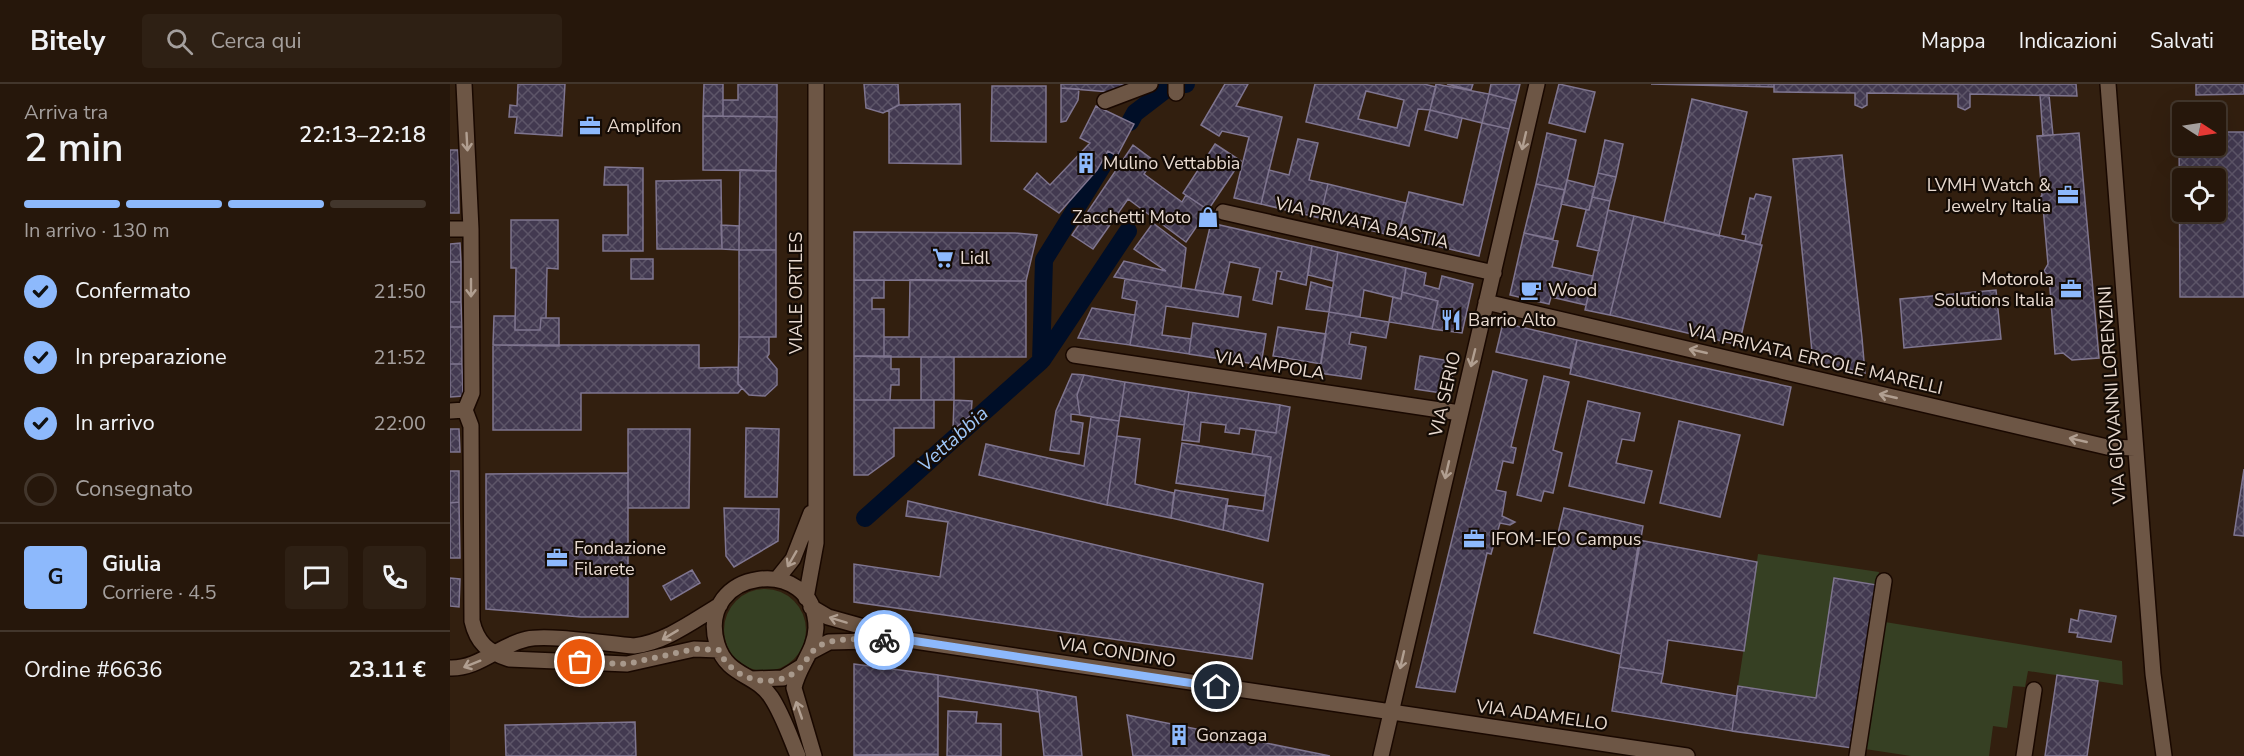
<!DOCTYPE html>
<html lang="it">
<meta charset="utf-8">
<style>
body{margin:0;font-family:"Nunito Sans",sans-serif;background:#2e2014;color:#f1f3f6;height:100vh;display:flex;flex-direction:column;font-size:22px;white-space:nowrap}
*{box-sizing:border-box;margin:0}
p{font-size:20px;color:#a49f9d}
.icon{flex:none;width:33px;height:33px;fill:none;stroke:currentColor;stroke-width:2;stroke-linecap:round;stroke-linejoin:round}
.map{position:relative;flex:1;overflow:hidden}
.sheet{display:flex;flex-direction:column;background:#26170b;width:450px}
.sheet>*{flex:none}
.needle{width:39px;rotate:102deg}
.buttons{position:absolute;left:1722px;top:18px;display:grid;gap:12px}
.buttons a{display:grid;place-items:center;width:54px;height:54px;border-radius:6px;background:#26170b;box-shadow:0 6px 24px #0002,0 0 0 2px #42362c;font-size:30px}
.pin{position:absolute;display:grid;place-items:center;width:51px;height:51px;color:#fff;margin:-26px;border:3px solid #fff;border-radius:50%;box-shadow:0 2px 6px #0007}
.courier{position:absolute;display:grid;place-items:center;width:60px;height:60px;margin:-30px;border:4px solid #8db9fc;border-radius:50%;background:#fff;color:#222;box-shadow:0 2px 8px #0007}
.headline em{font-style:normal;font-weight:600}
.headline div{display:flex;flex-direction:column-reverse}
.headline{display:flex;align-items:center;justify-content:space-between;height:102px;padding:0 24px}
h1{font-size:39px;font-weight:600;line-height:45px}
.bar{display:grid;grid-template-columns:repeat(4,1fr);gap:9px 6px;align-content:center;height:72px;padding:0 24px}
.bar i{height:8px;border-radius:4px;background:#42362c}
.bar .active{background:#8db9fc}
.bar p{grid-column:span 4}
.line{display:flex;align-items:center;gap:15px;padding:0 24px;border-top:2px solid #42362c}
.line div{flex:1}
.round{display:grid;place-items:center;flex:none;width:63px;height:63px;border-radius:6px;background:#2e2014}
ol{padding:0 24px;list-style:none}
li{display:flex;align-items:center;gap:18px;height:66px}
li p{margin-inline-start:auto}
li .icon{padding:6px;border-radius:50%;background:#8db9fc;color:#111;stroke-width:4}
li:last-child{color:#a49f9d}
li i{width:33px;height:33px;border:3px solid #42362c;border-radius:50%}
header{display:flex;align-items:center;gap:36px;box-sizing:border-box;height:84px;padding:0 30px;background:#26170b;border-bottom:2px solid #42362c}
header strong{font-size:28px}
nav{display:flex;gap:33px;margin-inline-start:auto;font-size:21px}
.search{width:420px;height:54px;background:#2e2014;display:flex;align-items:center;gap:15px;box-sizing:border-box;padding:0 21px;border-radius:6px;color:#a49f9d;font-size:22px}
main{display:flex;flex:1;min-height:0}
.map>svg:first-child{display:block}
.green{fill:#364023}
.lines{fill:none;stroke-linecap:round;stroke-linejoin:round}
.canal{stroke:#000e27;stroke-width:18}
.building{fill:url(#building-cross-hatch);stroke:#7f758f;stroke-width:1.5;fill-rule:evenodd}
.minor-casing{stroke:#190800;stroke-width:18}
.minor{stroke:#6d5645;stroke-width:15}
.oneway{stroke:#b19f91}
.done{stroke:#a8998c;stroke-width:6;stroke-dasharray:0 10.8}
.route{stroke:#8db9fc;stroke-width:8}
.labels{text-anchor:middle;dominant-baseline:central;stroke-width:4.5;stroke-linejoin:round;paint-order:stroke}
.poi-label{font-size:18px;fill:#e8dad0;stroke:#140b05;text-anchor:start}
.street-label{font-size:18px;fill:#e8dad0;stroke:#140b05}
.water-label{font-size:20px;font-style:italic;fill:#9ec6f7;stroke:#140b05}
</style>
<header>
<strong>Bitely</strong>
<div class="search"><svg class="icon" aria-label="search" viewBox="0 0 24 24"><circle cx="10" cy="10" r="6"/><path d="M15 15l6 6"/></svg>Cerca qui</div>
<nav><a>Mappa</a><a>Indicazioni</a><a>Salvati</a></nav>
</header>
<main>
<section class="sheet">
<div class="headline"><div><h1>2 min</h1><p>Arriva tra</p></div><em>22:13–22:18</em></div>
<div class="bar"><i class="active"></i><i class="active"></i><i class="active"></i><i></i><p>In arrivo · 130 m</p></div>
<ol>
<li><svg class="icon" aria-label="check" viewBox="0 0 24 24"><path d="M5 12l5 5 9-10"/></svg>Confermato<p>21:50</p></li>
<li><svg class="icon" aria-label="check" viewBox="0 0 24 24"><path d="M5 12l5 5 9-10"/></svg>In preparazione<p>21:52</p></li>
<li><svg class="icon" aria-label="check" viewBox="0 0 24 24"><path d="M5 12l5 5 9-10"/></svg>In arrivo<p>22:00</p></li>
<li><i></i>Consegnato</li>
</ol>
<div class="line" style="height:108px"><b class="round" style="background:#8db9fc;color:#111">G</b><div><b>Giulia</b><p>Corriere · 4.5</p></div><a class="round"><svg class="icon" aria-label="chat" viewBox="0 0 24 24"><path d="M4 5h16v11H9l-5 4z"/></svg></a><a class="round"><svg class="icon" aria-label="phone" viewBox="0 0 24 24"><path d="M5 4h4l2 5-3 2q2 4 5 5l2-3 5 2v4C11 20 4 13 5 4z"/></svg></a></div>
<div class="line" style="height:78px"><div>Ordine #6636</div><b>23.11 €</b></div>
</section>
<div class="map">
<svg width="1794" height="672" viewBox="0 0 1794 672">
<defs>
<pattern id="building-cross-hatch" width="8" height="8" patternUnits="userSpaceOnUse" patternTransform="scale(1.5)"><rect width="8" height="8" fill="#423950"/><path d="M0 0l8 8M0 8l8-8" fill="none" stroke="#5d5568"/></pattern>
</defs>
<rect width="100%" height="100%" fill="#321f0f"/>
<path class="green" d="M1308 470 1429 488 1427 501 1385 494 1366 614 1288 602Z
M274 546a41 41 0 1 1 82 0a41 41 0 1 1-82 0Z
M1435 538 1672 577 1673 601 1578 587 1575 603 1563 602 1557 644 1543 642 1539 672H1461L1415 665Z"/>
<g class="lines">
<path class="canal" d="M735 0H736
M680 38 685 29 715 6
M592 276 678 147
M415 434 591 277 594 176 661 68"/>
</g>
<path class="building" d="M68 0H115L112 52 65 49 67 33H59L60 21 67 22Z
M254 0H273V32H253Z
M288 0H327V33L273 32V16H288Z
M414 0H448L449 21 433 29 416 24Z
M611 0H677L660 8 611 4Z
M775 0H798L786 22 832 33 811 120 784 114 799 53 772 47 769 52 751 41Z
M865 0H974L986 3 980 26 968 25 959 62 856 38ZM916 7 954 16 947 44 908 35Z
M986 0 1039 10 1032 39 980 26Z
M997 0H1023L1021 6Z
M1041 0H1070L1066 17 1039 10Z
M1109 0 1145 8 1135 48 1099 39Z
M1201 0H1324V3Z
M1324 0H1626L1627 12 1520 10V23L1515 26 1508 23V10L1417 9V21L1412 24 1405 21V9L1324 8Z
M1746 0H1794V10L1746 11Z
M542 2H596V58L541 57Z
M611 4 629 5 628 16 616 37 611 38Z
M1039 10 1066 17 1059 45 1032 39Z
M1590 11H1599L1603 51 1593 52Z
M1242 15 1297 28 1269 152 1214 139Z
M510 20 511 80 439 79V26L449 21Z
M646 22 684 40 667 72 658 67 647 86 609 129 574 105 587 89 600 101 640 59 630 54Z
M980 26 1012 34 1007 54 975 46Z
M253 32 327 33 326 87 253 86Z
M1032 39 1059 45 1029 172 948 153 959 108 1013 121Z
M1729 48H1732V62H1766V48H1794V213H1730ZM1732 94H1766V128H1732Z
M1097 49 1126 56 1115 106 1086 100Z
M1629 49 1649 274 1622 276 1613 269 1605 270 1599 192 1594 187 1598 180 1593 123 1588 117 1592 111 1587 52Z
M848 55 868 59 859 96 878 100 870 134 811 120 819 86 839 91Z
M1155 56 1173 60 1166 93 1148 89Z
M765 60 791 77 758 126 733 109Z
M683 61 703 76 694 90 732 118 736 111 758 126 736 158 678 115 643 165 622 151Z
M0 66H8L9 129H0Z
M1392 71 1412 254 1415 289 1363 278 1343 75Z
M155 83 193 84V167H153V151H178V101H154Z
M290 86 326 87V166H289Z
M1148 89 1166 93 1160 117 1142 113Z
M271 96 272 165H207L206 97Z
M1117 96 1145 103 1139 126 1111 120Z
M878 100 956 119 948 153 870 134Z
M1086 100 1115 106 1103 155 1074 149Z
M1306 110 1321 113 1310 161 1295 157 1296 151 1292 150 1300 114 1304 115Z
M1142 113 1160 117 1149 167 1127 162 1136 126H1139Z
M1158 126 1184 132 1160 231 1135 226Z
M1184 132 1312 161 1289 261 1160 231Z
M61 136H108V185L97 184 96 234H91L90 246H65L66 184H61Z
M703 139 736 164 731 204 664 193 674 177 716 187 684 165Z
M761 139 862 162 856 201 830 195 832 188 827 187 822 220 803 216 810 184 780 178 773 210 745 206Z
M271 141 289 142V166L272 165Z
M404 148 565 149 587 151 576 197 404 196Z
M1074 149 1108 157 1102 183 1143 192 1136 221 1101 213 1099 220 1060 211Z
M10 159 11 178H0V160Z
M862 162 888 168 883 197 858 191Z
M289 166H326V253H289Z
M888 168 956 184 951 215 914 206 910 233 879 228Z
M181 175H203V195H181Z
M0 178H11V218H0Z
M956 184 976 189 974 201 989 205 992 192 1023 200 1012 249 982 245 988 217 952 208Z
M675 195 791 213 788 233 716 222 712 251 741 255 739 270 680 261 687 217 672 214Z
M404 196H434V214H422V225H434V273L404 272Z
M460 196 576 197V273H434V253H459Z
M861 198 882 204 879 228 856 225Z
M1546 206 1551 255 1454 264 1450 215Z
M952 208 988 217 982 245 939 238 943 213 951 215Z
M0 218H11L12 243H0Z
M642 224 685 231 680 261 628 254Z
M879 228 939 238 936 254 901 248 899 260 916 263 911 295 869 289Z
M44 232H65V246H90L91 234H109V262L43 261Z
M743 239 816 250 811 281 739 270Z
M1053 239 1127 256 1120 284 1046 268Z
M0 243H12V280H0Z
M828 243 876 250 871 280 823 272Z
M289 253H319V270L317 273 327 285V301L315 312 299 311 288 300Z
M1127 256 1341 303 1333 341 1120 290Z
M43 261H249V284L288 283V300L292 304 288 309H131V346H43Z
M404 272H441V285H449V301H441L440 316H404Z
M970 272 1006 278 998 310 965 305Z
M471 273H504V316H471Z
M0 280H12L13 312 0 313Z
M1043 287 1077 296 1061 363 1066 364 1063 379 1053 377 1046 406 1056 408 1052 432 1065 438 1060 441 1050 439 1041 470 1037 469 1005 608 966 603Z
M622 290 634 291 627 311 630 331 621 330V337L633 339 629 370 600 366 606 327Z
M634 291 675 298 669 337 630 331 627 311Z
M1094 292 1119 298 1103 366 1112 369 1103 409 1094 407 1091 417 1067 411Z
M675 298 739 308 734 341 670 332Z
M739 308 830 321 826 349 790 344 789 350 775 348 776 341 751 338 749 358 732 356Z
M404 316H484V344H444V372L418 391H404Z
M504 316 522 317 521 331 503 346Z
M1138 317 1190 329 1184 357 1172 355 1166 379 1202 387 1194 419 1119 402Z
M830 321 840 323 818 457 773 446 776 421 813 427 821 373 802 370 806 346 826 349Z
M641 333 669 337 657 421 529 391 536 360 634 382Z
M1229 337 1290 351 1270 433 1210 419Z
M296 344 329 345 327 413H295Z
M0 345H9L10 368H0Z
M178 345H240L239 424H178Z
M667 352 690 355 685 400 724 409 721 434 657 421Z
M732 359 821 373 815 412 726 399Z
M1794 385V452L1784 451Z
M0 387H9V418L0 419Z
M178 389V533H131L36 525V390Z
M725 406 778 415 773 446 721 434Z
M458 417 813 500 802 575 404 518V480L490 493 498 438 456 432Z
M9 418 10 474H0V419Z
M274 424 329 425 328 457 284 483 276 472Z
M1114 424 1193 442 1171 570 1084 549Z
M1189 456 1307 478 1294 567 1218 556 1213 590 1169 583Z
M242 486 250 499 221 516 213 502Z
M0 494 10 495 9 523 0 522Z
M1384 494 1427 501 1402 664 1282 647 1288 602 1366 614Z
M1630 526 1666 532 1661 558 1627 553 1628 549 1619 548 1621 535 1628 537Z
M404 580 488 591V670L404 671Z
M1169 583 1213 590 1211 599 1287 612 1282 647 1162 627Z
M488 591 587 606 589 628 488 612Z
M1607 591 1648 597 1637 672H1595Z
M587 606 626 613 632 672H594Z
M498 627 527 628 526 639 551 640V672H497Z
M677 631 880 672H683Z
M185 638 186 672H56L55 641Z
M488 670V672H404V671Z"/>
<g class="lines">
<defs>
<path id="minor" d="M14 0 21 145 22 309 15 326 21 342 22 537C27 559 38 568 59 575L177 580 244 565 269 566
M1658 0 1703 590 1714 672
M726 9V0
M655 17 700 0
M773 128 1044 189
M0 145H21
M1036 218 1657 363 1685 364
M624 271 1010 329
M0 327 15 326
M327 495 343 475 361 429
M356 514 366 459V0
M361 523 378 533 446 552
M362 567 379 558 458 556 1237 672
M0 584C29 585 49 561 77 555 99 550 158 560 184 562 216 558 243 537 270 521
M301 595 333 594 351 583
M348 672C340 653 333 631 321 613 305 589 277 593 267 560 245 484 366 469 366 544 365 568 348 582 344 604L364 672
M931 672 1087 0
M1407 672 1434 497
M1574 672 1584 606"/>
</defs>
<use href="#minor" class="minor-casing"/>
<use href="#minor" class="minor"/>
</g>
<defs><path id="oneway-shaft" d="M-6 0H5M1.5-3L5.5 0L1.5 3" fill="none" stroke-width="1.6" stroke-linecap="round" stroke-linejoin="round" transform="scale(1.5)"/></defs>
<g class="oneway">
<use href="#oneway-shaft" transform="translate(1074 57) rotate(103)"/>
<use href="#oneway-shaft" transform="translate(17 58) rotate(87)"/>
<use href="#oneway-shaft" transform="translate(21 204) rotate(90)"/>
<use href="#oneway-shaft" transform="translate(1248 267) rotate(-167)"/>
<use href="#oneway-shaft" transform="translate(1023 274) rotate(104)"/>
<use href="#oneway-shaft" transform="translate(1438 312) rotate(-167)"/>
<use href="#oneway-shaft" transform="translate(1628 356) rotate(-167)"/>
<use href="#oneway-shaft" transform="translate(997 386) rotate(103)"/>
<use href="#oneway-shaft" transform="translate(342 475) rotate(120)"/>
<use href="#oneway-shaft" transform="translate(388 536) rotate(-163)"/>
<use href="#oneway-shaft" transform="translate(220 551) rotate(149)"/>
<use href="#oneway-shaft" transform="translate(952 576) rotate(103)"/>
<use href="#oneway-shaft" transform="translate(22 580) rotate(158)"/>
<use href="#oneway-shaft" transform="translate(349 626) rotate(-109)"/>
</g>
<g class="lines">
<path class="done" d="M130 578 177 580 244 565 269 566C281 596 322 607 348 586 358 577 360 565 373 560 391 553 416 556 434 556"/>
<path class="route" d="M434 556H458L767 603"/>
</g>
<defs>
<symbol id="office-bare" viewBox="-9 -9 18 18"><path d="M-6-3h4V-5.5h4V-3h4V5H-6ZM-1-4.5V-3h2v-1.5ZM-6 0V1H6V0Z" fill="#8db9fc" stroke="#140b05" stroke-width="2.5" paint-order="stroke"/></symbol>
<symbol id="building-bare" viewBox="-9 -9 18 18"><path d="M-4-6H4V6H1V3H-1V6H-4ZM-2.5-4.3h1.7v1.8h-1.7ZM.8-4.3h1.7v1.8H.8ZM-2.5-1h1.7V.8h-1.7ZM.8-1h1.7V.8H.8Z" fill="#8db9fc" stroke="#140b05" stroke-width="2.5" paint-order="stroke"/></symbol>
<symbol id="shop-bare" viewBox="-9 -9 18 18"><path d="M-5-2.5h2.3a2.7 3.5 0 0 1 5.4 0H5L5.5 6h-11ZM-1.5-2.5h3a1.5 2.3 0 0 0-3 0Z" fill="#8db9fc" stroke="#140b05" stroke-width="2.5" paint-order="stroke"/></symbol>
<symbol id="supermarket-bare" viewBox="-9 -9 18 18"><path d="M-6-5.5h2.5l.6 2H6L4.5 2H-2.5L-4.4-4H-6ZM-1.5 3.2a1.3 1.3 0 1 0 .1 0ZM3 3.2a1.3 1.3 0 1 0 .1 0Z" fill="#8db9fc" stroke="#140b05" stroke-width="2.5" paint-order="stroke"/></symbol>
<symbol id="cafe-bare" viewBox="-9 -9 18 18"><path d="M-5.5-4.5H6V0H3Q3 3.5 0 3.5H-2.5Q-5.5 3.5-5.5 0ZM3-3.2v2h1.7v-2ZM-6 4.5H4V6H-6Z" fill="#8db9fc" stroke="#140b05" stroke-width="2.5" paint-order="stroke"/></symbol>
<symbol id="restaurant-bare" viewBox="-9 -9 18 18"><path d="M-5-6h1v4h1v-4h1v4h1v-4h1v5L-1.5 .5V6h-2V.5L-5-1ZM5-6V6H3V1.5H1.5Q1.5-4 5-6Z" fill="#8db9fc" stroke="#140b05" stroke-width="2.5" paint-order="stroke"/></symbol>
</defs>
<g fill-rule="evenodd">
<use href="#office-bare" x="125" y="27" width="30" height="30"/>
<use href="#building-bare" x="621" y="64" width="30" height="30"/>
<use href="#office-bare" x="1603" y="96" width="30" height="30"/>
<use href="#shop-bare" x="743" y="118" width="30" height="30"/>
<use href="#supermarket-bare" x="478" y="159" width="30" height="30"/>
<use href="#office-bare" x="1606" y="190" width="30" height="30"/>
<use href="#cafe-bare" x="1066" y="191" width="30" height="30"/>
<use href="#restaurant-bare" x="986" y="221" width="30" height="30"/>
<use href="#office-bare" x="1009" y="440" width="30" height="30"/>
<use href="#office-bare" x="92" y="459" width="30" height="30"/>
<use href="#building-bare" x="714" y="636" width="30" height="30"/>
</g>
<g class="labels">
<g class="poi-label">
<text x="157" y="42">Amplifon</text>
<text x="653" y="79">Mulino Vettabbia</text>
<text x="1601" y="101" text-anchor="end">LVMH Watch &amp;<tspan x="1601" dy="21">Jewelry Italia</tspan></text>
<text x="741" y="133" text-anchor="end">Zacchetti Moto</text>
<text x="510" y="174">Lidl</text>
<text x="1604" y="195" text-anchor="end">Motorola<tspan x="1604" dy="21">Solutions Italia</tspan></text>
<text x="1098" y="206">Wood</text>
<text x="1018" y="236">Barrio Alto</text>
<text x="1041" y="455">IFOM-IEO Campus</text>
<text x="124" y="464">Fondazione<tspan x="124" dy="21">Filarete</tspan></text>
<text x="746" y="651">Gonzaga</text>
</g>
<g class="street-label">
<text transform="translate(912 139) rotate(13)">VIA PRIVATA BASTIA</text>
<text transform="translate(346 209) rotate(-90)">VIALE ORTLES</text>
<text transform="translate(1365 275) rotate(13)">VIA PRIVATA ERCOLE MARELLI</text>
<text transform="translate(820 281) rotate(9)">VIA AMPOLA</text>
<text transform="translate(995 310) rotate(-77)">VIA SERIO</text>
<text transform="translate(1662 311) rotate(-94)">VIA GIOVANNI LORENZINI</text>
<text transform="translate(667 568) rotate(9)">VIA CONDINO</text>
<text transform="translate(1092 631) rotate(8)">VIA ADAMELLO</text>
</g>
<g class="water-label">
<text transform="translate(503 355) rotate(-42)">Vettabbia</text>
</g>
</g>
</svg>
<div class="buttons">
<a><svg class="needle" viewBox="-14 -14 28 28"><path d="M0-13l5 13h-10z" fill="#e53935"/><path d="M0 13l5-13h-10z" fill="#a49f9d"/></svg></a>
<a><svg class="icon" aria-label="locate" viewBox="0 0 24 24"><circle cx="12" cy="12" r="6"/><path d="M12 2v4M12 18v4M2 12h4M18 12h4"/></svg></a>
</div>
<div class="pin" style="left:130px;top:578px;background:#ea580c"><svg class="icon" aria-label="bag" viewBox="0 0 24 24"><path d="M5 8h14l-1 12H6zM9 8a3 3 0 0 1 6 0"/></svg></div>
<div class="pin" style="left:767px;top:603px;background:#1f2937"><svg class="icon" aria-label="home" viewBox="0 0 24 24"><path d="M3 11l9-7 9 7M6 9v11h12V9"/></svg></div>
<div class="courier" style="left:434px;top:556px"><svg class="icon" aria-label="bike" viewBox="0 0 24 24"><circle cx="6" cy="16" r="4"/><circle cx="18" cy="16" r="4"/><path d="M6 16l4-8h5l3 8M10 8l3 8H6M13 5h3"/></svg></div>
</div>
</main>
